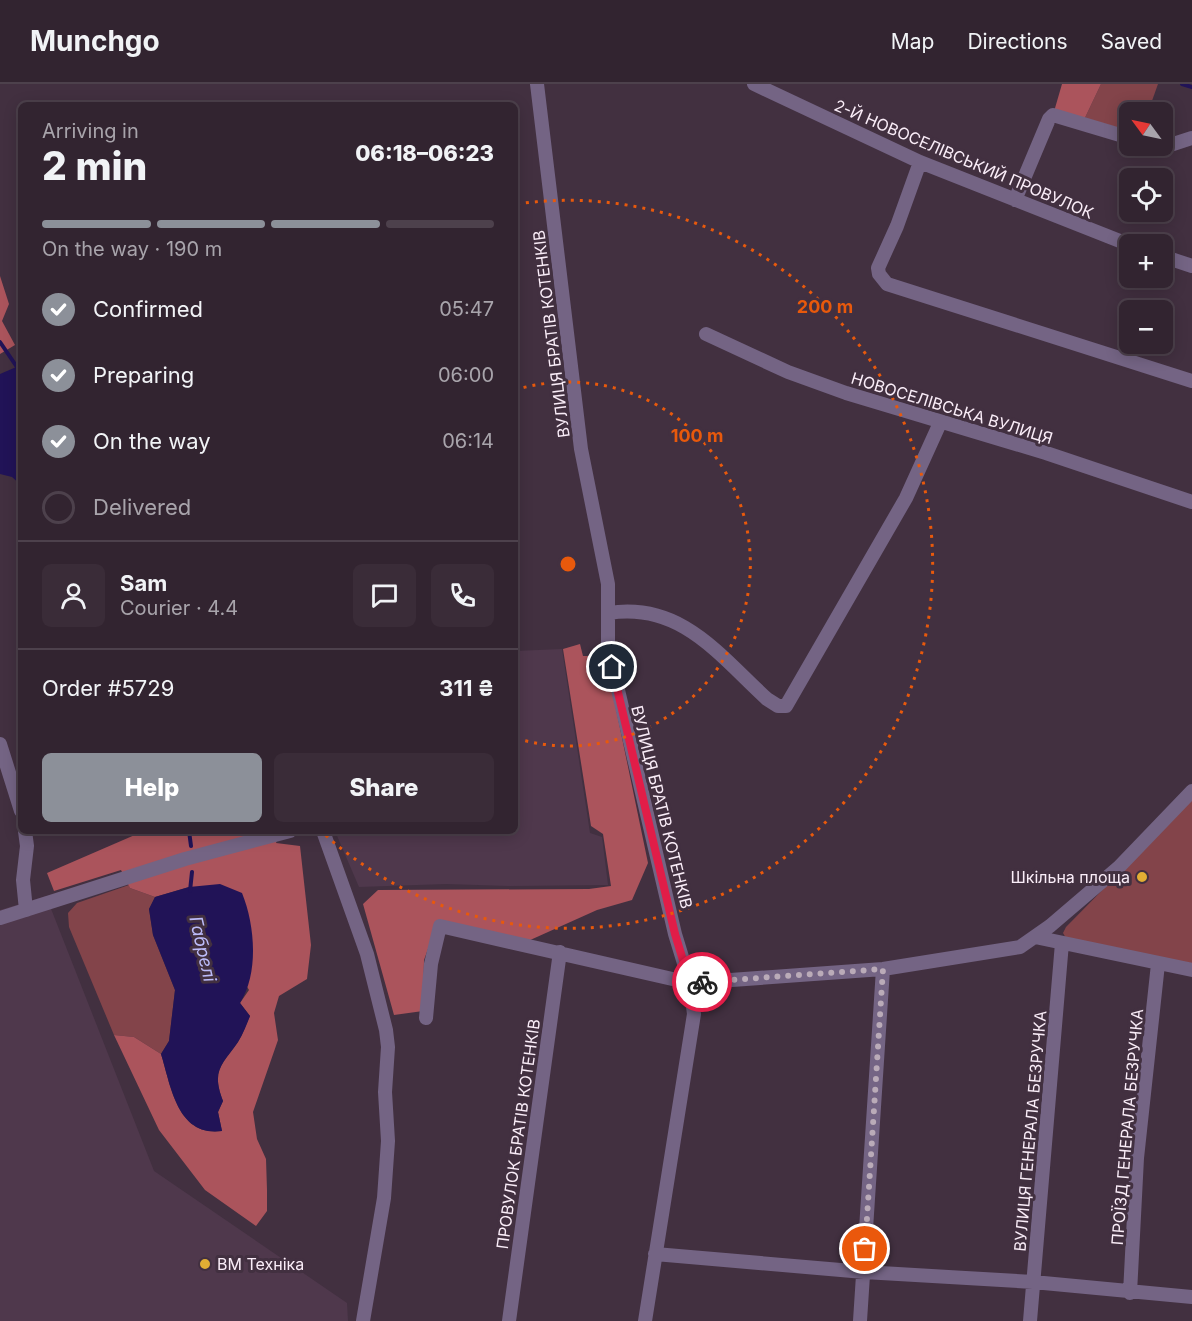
<!DOCTYPE html>
<meta charset="utf-8">
<style>
body{margin:0;font-family:Inter,sans-serif;background:#3a2c38;color:#f1f3f6;height:100vh;display:flex;flex-direction:column;font-size:22px;white-space:nowrap}
*{box-sizing:border-box;margin:0}
p{font-size:20px;color:#a8a4ab}
.icon{flex:none;width:33px;height:33px;fill:none;stroke:currentColor;stroke-width:2;stroke-linecap:round;stroke-linejoin:round}
.map{position:relative;flex:1;overflow:hidden}
.sheet{position:absolute;left:18px;top:18px;width:500px;height:732px;display:flex;flex-direction:column;background:#322430;border-radius:9px;box-shadow:0 3px 15px #0003,0 0 0 2px #4d414c}
.sheet>*{flex:none}
.needle{width:39px;rotate:303deg}
.buttons{position:absolute;left:1119px;top:18px;display:grid;gap:12px}
.buttons a{display:grid;place-items:center;width:54px;height:54px;border-radius:9px;background:#322430;box-shadow:0 3px 15px #0003,0 0 0 2px #4d414c;font-size:30px}
.pin{position:absolute;display:grid;place-items:center;width:51px;height:51px;color:#fff;margin:-26px;border:3px solid #fff;border-radius:50%;box-shadow:0 2px 6px #0007}
.courier{position:absolute;display:grid;place-items:center;width:60px;height:60px;margin:-30px;border:4px solid #e11d48;border-radius:50%;background:#fff;color:#222;box-shadow:0 2px 8px #0007}
.overview em{font-style:normal;font-weight:800}
.overview div{display:flex;flex-direction:column-reverse}
.overview{display:flex;align-items:center;justify-content:space-between;height:102px;padding:0 24px}
h1{font-size:39px;font-weight:800;line-height:45px}
.bar{display:grid;grid-template-columns:repeat(4,1fr);gap:9px 6px;align-content:center;height:72px;padding:0 24px}
.bar i{height:8px;border-radius:4px;background:#4d414c}
.bar .selected{background:#8c9099}
.bar p{grid-column:span 4}
.line{display:flex;align-items:center;gap:15px;padding:0 24px;border-top:2px solid #4d414c}
.line div{flex:1}
.round{display:grid;place-items:center;flex:none;width:63px;height:63px;border-radius:9px;background:#3a2c38}
ol{padding:0 24px;list-style:none}
li{display:flex;align-items:center;gap:18px;height:66px}
li p{margin-inline-start:auto}
li .icon{padding:6px;border-radius:50%;background:#8c9099;color:#fff;stroke-width:4}
li:last-child{color:#a8a4ab}
li i{width:33px;height:33px;border:3px solid #4d414c;border-radius:50%}
.cta{display:flex;gap:12px;margin-top:auto;padding:12px 24px}
.cta a{flex:1;height:69px;border-radius:9px;background:#8c9099;color:#fff;font-size:24px;font-weight:800;line-height:69px;text-align:center}
.cta a+a{background:#3a2c38;color:#f1f3f6}
header{display:flex;align-items:center;gap:36px;box-sizing:border-box;height:84px;padding:0 30px;background:#322430;border-bottom:2px solid #4d414c}
header strong{font-size:28px}
nav{display:flex;gap:33px;margin-inline-start:auto;font-size:21px}
.map>svg:first-child{display:block}
.built{fill:#4f384c}
.green{fill:#83444a}
.forest{fill:#ab545c}
.water{fill:#211357}
.lines{fill:none;stroke-linecap:round;stroke-linejoin:round}
.stream{stroke:#211357;stroke-width:4}
.minor{stroke:#746484;stroke-width:14}
.done{stroke:#baabb8;stroke-width:6;stroke-dasharray:0 10.8}
.route{stroke:#e11d48;stroke-width:8}
.ring{fill:none;stroke:#e8590c;stroke-width:3;stroke-dasharray:3 6}
.poi-dot{fill:#e2ae34;stroke:#423040;stroke-width:2}
.labels{text-anchor:middle;dominant-baseline:central;stroke-width:6;stroke-linejoin:round;paint-order:stroke}
.street-label{font-size:16px;fill:#faedf8;stroke:#423040}
.poi-label{font-size:16px;fill:#faedf8;stroke:#423040;text-anchor:end}
.water-label{font-size:18px;font-style:italic;fill:#bcbbf9;stroke:#423040}
.centre{fill:#e8590c;stroke:#423040;stroke-width:3}
.ring-label{font-size:18px;text-anchor:middle;font-weight:bold;fill:#e8590c;stroke:#423040;stroke-width:6;stroke-linejoin:round;paint-order:stroke}
</style>
<header>
<strong>Munchgo</strong>
<nav><a>Map</a><a>Directions</a><a>Saved</a></nav>
</header>
<div class="map">
<svg width="1192" height="1237" viewBox="0 0 1192 1237">
<rect width="100%" height="100%" fill="#423040"/>
<path class="built" d="M562 565 590 749 602 753 608 801 509 802 446 800 359 803 335 747H514L515 567Z
M46 812 154 1087 347 1219 348 1237H0V826Z"/>
<path class="green" d="M1101 0H1158L1148 28H1130L1129 54 1082 40Z
M1192 715V882L1066 854 1063 849 1066 843Z
M129 801 130 804 155 813 149 825 153 851 175 906 169 957 161 970 134 953 114 951 69 843 68 829 77 819Z"/>
<path class="forest" d="M1062 0H1101L1082 40 1053 31Z
M0 192 9 220 2 237 15 261 0 270Z
M580 560 583 572H605L648 779 632 816 597 826 528 857 438 837 424 876 423 927 394 931 363 820 378 806 589 805 611 802 603 750 591 742 563 565Z
M144 747H280L276 759 300 762 311 861 307 895 279 912 274 929 278 956 253 1028 257 1055 266 1075 267 1106V1127L256 1142 205 1106 159 1046 114 951 134 953 161 970C171 1002 177 1053 222 1047L218 1028 223 1017C211 986 222 981 238 958 243 950 246 940 250 932L240 919 249 906 189 803 155 813 130 804 121 786 54 807 47 789Z"/>
<path class="water" d="M21 281V401L12 393 0 390V290Z
M220 800 242 809C255 841 259 889 240 919L250 932C247 940 243 950 238 958 222 981 211 986 223 1017L218 1028 222 1047C177 1053 171 1002 161 970L169 957 175 906 153 851 149 825 155 813 189 803Z"/>
<g class="lines">
<path class="stream" d="M1182 0 1192 3
M0 258 21 289
M189 747 191 762
M190 807 192 788"/>
<path class="minor" d="M537 0 581 365 608 500V563L675 850 690 899 694 930 645 1237
M754 0 920 78 1130 161
M1149 62 1161 64 1192 54
M920 78 897 142 878 184 879 190 887 200 1192 297
M1015 116 1049 35 1053 31 1130 54
M1162 172 1192 182
M706 250 788 288 846 309 1046 369 1192 418
M609 529C681 518 719 571 767 615L778 622H786L906 414 940 339
M0 660 21 727
M25 747 27 762 23 796 26 826
M323 747 367 870 386 946 388 963 385 1008 388 1057 384 1114 363 1237
M0 834 185 775 290 747
M1035 853 1192 886
M426 934 431 880 440 842 690 899 883 885 1020 863 1050 842 1119 783 1192 707
M655 1170 864 1188 1033 1198 1192 1213
M1130 1209 1137 1074 1158 880
M509 1237 560 868
M860 1237 883 885
M1030 1237 1062 859"/>
</g>
<g class="lines">
<path class="done" d="M702 898 883 885 865 1165"/>
<path class="route" d="M612 583 675 850 690 899 702 898"/>
</g>
<g class="ring">
<path d="M515 306A182 182 0 1 1 515 654"/>
<path d="M517 120A364 364 0 1 1 322 748"/>
</g>
<g class="poi-dot">
<circle cx="1142" cy="793" r="6"/>
<circle cx="205" cy="1180" r="6"/>
</g>
<g class="labels">
<g class="street-label">
<text transform="translate(964 75) rotate(23)">2-Й НОВОСЕЛІВСЬКИЙ ПРОВУЛОК</text>
<text transform="translate(551 250) rotate(-97)">ВУЛИЦЯ БРАТІВ КОТЕНКІВ</text>
<text transform="translate(952 324) rotate(17)">НОВОСЕЛІВСЬКА ВУЛИЦЯ</text>
<text transform="translate(662 723) rotate(76)">ВУЛИЦЯ БРАТІВ КОТЕНКІВ</text>
<text transform="translate(1127 1043) rotate(-85)">ПРОЇЗД ГЕНЕРАЛА БЕЗРУЧКА</text>
<text transform="translate(1030 1047) rotate(-85)">ВУЛИЦЯ ГЕНЕРАЛА БЕЗРУЧКА</text>
<text transform="translate(518 1050) rotate(-82)">ПРОВУЛОК БРАТІВ КОТЕНКІВ</text>
</g>
<g class="poi-label">
<text x="1130" y="793">Шкільна площа</text>
<text x="217" y="1180" text-anchor="start">ВМ Техніка</text>
</g>
<g class="water-label">
<text transform="translate(203 865) rotate(77)">Габрелі</text>
</g>
</g>
<circle cx="568" cy="480" r="9" class="centre"/>
<g class="ring-label">
<text x="825" y="229">200 m</text>
<text x="697" y="358">100 m</text>
</g>
</svg>
<div class="buttons">
<a><svg class="needle" viewBox="-14 -14 28 28"><path d="M0-13l5 13h-10z" fill="#e53935"/><path d="M0 13l5-13h-10z" fill="#a8a4ab"/></svg></a>
<a><svg class="icon" aria-label="locate" viewBox="0 0 24 24"><circle cx="12" cy="12" r="6"/><path d="M12 2v4M12 18v4M2 12h4M18 12h4"/></svg></a>
<a>+</a>
<a>−</a>
</div>
<div class="pin" style="left:865px;top:1165px;background:#ea580c"><svg class="icon" aria-label="bag" viewBox="0 0 24 24"><path d="M5 8h14l-1 12H6zM9 8a3 3 0 0 1 6 0"/></svg></div>
<div class="pin" style="left:612px;top:583px;background:#1f2937"><svg class="icon" aria-label="home" viewBox="0 0 24 24"><path d="M3 11l9-7 9 7M6 9v11h12V9"/></svg></div>
<div class="courier" style="left:702px;top:898px"><svg class="icon" aria-label="bike" viewBox="0 0 24 24"><circle cx="6" cy="16" r="4"/><circle cx="18" cy="16" r="4"/><path d="M6 16l4-8h5l3 8M10 8l3 8H6M13 5h3"/></svg></div>
<section class="sheet">
<div class="overview"><div><h1>2 min</h1><p>Arriving in</p></div><em>06:18–06:23</em></div>
<div class="bar"><i class="selected"></i><i class="selected"></i><i class="selected"></i><i></i><p>On the way · 190 m</p></div>
<ol>
<li><svg class="icon" aria-label="check" viewBox="0 0 24 24"><path d="M5 12l5 5 9-10"/></svg>Confirmed<p>05:47</p></li>
<li><svg class="icon" aria-label="check" viewBox="0 0 24 24"><path d="M5 12l5 5 9-10"/></svg>Preparing<p>06:00</p></li>
<li><svg class="icon" aria-label="check" viewBox="0 0 24 24"><path d="M5 12l5 5 9-10"/></svg>On the way<p>06:14</p></li>
<li><i></i>Delivered</li>
</ol>
<div class="line" style="height:108px"><a class="round"><svg class="icon" aria-label="person" viewBox="0 0 24 24"><circle cx="12" cy="8" r="4"/><path d="M4 21q1-7 8-7t8 7"/></svg></a><div><b>Sam</b><p>Courier · 4.4</p></div><a class="round"><svg class="icon" aria-label="chat" viewBox="0 0 24 24"><path d="M4 5h16v11H9l-5 4z"/></svg></a><a class="round"><svg class="icon" aria-label="phone" viewBox="0 0 24 24"><path d="M5 4h4l2 5-3 2q2 4 5 5l2-3 5 2v4C11 20 4 13 5 4z"/></svg></a></div>
<div class="line" style="height:78px"><div>Order #5729</div><b>311 ₴</b></div>
<div class="cta"><a>Help</a><a>Share</a></div>
</section>
</div>
